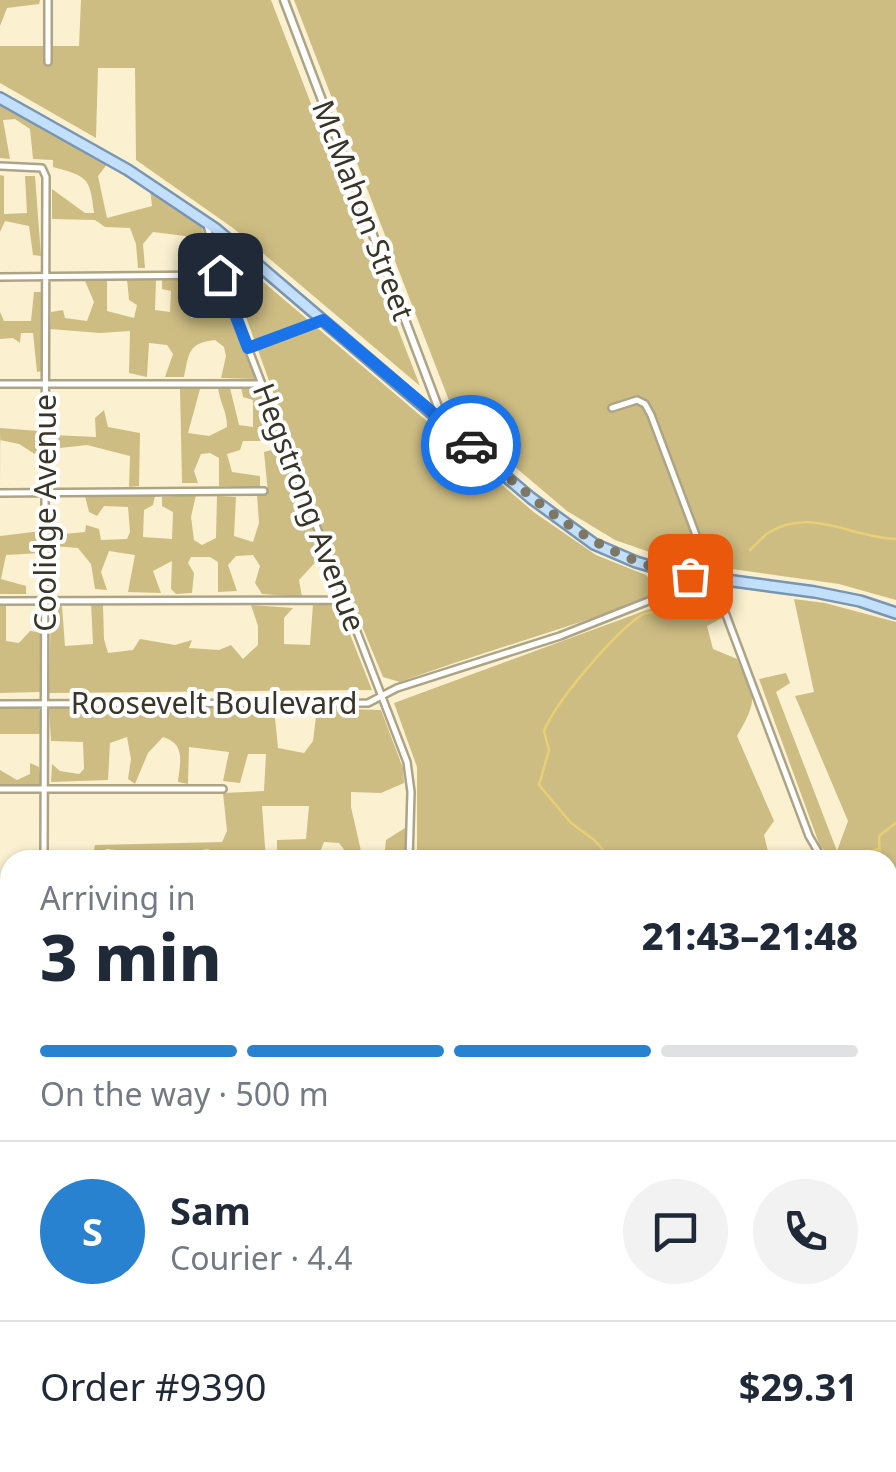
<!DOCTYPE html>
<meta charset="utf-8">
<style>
body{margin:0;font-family:"Noto Sans",sans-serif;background:#f2f2f3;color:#1f2937;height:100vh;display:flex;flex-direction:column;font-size:38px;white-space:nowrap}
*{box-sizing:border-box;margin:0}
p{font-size:32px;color:#747a83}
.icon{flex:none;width:55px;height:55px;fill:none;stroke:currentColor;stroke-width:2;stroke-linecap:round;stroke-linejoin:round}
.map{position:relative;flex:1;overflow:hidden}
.side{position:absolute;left:0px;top:850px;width:898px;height:622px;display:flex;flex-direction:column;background:#fff;border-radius:30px 30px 0 0;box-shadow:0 2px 8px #0004}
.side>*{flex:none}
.pin{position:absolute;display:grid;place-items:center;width:85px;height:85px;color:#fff;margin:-42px;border-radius:20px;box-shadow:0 5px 15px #0006}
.courier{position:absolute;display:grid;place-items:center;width:100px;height:100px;margin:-50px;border:8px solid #1a73e8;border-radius:50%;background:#fff;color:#222;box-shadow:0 2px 12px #0007}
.headline em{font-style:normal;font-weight:800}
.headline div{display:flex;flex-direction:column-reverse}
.headline{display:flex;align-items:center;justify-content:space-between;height:170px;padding:0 40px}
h1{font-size:65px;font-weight:800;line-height:75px}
.bar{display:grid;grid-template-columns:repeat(4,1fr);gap:15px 10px;align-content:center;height:120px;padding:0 40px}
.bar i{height:12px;border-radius:8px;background:#e0e1e3}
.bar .current{background:#2982d0}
.bar p{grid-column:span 4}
.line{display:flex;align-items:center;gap:25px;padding:0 40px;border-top:2px solid #e0e1e3}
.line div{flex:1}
.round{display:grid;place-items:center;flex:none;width:105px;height:105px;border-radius:52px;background:#f2f2f3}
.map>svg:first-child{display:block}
.green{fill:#cebd83}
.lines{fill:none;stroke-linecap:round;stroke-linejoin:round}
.stream{stroke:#e8ce75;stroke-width:2.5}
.minor-casing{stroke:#ada486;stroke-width:10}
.tertiary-casing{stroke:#ada486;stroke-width:11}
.primary-casing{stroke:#7895b1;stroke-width:14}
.minor{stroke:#fff;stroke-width:5}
.tertiary{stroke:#fff;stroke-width:6}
.primary{stroke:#c2dffc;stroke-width:9}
.done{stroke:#7d7764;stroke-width:10;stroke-dasharray:0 18}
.route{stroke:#1a73e8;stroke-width:12}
.labels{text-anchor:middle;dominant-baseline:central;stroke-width:8;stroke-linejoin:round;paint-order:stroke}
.street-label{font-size:30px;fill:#393529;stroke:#fff}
</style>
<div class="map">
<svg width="896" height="1472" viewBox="0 0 896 1472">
<rect width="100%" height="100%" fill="#fbf1d1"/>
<path class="green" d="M0 0H40L39 4 7 8 0 26V46H79L81 0H271L420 386 233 228 136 160 135 68H98L96 138 0 83Z
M294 0H896V600L839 584 675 561 615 540 567 511 455 416Z
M0 102 108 163 98 176 107 218 152 206 150 189 200 222 215 269 178 268 179 261 199 258 196 241 185 236 153 232 143 244 145 268H138L136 244 130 228 105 227 95 220 52 219V189L85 213H94C90 177 88 177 53 167V160L33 159 30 129 15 119 3 120 10 159 0 158Z
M0 175 4 176V214L27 213 25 176H35L41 256 33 255 29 226 5 221 0 232Z
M220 245 535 513 596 555 646 575 661 590 650 598C567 628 483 652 400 682L383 677 328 544Z
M219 276 256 379 221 378 226 356 224 347 215 340C188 343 189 353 184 377H165L173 354 167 345 149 343 147 377 129 373 130 331 100 333 50 329 51 312 63 310 65 318 87 321 94 302 85 281 107 280V311L134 318 137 305 129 300 127 279 156 280 155 310 170 312 171 291 162 289V280L189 279 191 318 212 317C218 303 217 293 206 281Z
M34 292H42V371L37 372 33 333H21L20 343 13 338 0 339V312L4 321H31Z
M241 387 260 391 273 418 269 428 278 434 270 441H243L240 450 227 454 232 472 260 476V487L219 486V458L210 453 201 454 194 471 198 483H182L180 388 200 389 188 433 209 436 227 427C227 411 220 403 218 388H230L239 425 253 427V400L243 397Z
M104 410 108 427 140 433 139 486 129 487 130 456 87 445 51 449V435L96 437 95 418Z
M0 428 39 431 41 458 19 444 0 440 1 485Z
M283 447 323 554 299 580 302 597 262 594 255 583 260 566 253 555 236 556 228 565 237 591 218 592V562L210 557H191L188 563 194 573 192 593 176 594 171 589 172 561 153 571 161 593 128 592 135 555 109 551 101 572 107 590 95 589 91 564 78 548 53 546 52 510 58 511V523L64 534 85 532 86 525 99 529 101 540 127 539 130 532 128 507 104 506 97 516 89 512 85 496H155L153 505 144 510 143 537 172 539 173 512 162 506V497L196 495 191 517 194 540 202 545 216 538 217 496 236 497 234 536 253 542 259 523 257 495 268 493 264 452Z
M41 531V553L6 555 1 579 26 586V594H0V536Z
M701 590 716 603 722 618 707 626 713 649 737 659C755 698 759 698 737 736L774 821 764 835 770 860H417V767L394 703Z
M794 599 825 603 896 622V1005C882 1029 892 1055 896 1081L888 1083V860H825L830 856 820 846 759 679 786 673 790 683 776 692 837 851 848 821 795 696 814 692Z
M91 603 103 605 104 639 108 653 133 650 140 639 175 645 192 640 189 648 219 650 231 645 243 659 258 645V626L251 605 293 608 284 618V644L310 645 313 604H338L372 690 49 693 51 604 62 606 65 646 93 644Z
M6 605V641L19 643 30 631 40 632V692L0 693V606Z
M0 708H38L42 715 40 734H0Z
M49 708H274L278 748 304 753 313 741 317 708 381 710 403 768 404 783 381 793 351 792V807L363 860H352L339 843 324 842 320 852 322 860H277V840L306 839 309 806H262L266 860H220L219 855 208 849 192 852 190 860H175L174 852 150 850 149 860H134L127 851 106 849 104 860H92L95 845 222 842 227 831 223 793 264 791 266 754H248L240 783 223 781 229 752 189 747 188 784 178 782C180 762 186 744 163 737L148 753 135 784 128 779 131 759 127 737 110 743 108 780 51 782 52 764 60 771 79 774 84 769 83 742 51 741Z
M30 763 39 767 41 784 0 785V770L17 780 30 774Z
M405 828 406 860H384L386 840Z
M0 1119H10V1128L2 1130 4 1142 10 1146V1170H0Z
M0 1262 10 1266V1281L0 1284 10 1325 0 1326Z
M0 1372 3 1380 10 1381 9 1434 0 1435Z
M216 1462 263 1463 264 1472H205Z
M351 1463H405L404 1472H350Z
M803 1463H845L855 1472H809Z"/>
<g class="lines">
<path class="stream" d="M750 550C756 545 762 537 768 533 810 506 852 538 896 539
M869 853 878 849
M613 860 593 839 571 823 539 785 549 750 544 731C556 701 613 635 640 616 647 611 655 613 663 611 668 609 698 591 702 587
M880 860 879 836 896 823"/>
<defs>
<path id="minor" d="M48 0V62
M0 166 42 168 46 177 44 860
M207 225 220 275 407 762 411 792 409 860
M0 277 220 275
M248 348 321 321
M0 384H262
M612 408 637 400 645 404 651 415 809 836 823 860
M0 493 264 491
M0 601 345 600
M0 704 368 703 397 688 560 636 704 579
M0 789H223
M805 860 819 855
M0 899H10
M888 988H896
M0 1004H10
M888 1105 896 1142
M0 1113H10
M0 1223H10
M888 1228 896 1223
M888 1308 896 1310
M0 1332H10
M888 1383 896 1387
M0 1438H10
M41 1462V1472
M546 1462 550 1472
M763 1462 768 1472
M874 1462 877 1472
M265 1472V1462
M407 1472V1462
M637 1472 642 1462
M714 1472 722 1462"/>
<path id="tertiary" d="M284 0 443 420"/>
<path id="primary" d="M0 98 128 170 216 229 531 498 594 544 636 562 674 573 815 592 860 601 896 613"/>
</defs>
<use href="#minor" class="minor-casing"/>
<use href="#tertiary" class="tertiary-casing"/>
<use href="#primary" class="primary-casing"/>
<use href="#minor" class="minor"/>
<use href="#tertiary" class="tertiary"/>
<use href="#primary" class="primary"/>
</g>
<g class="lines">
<path class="done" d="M471 445C541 506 595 558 690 576"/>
<path class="route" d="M220 275 248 348 323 320 471 445"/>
</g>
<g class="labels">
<g class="street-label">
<text transform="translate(364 210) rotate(69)">McMahon Street</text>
<text transform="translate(310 507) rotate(69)">Hegstrong Avenue</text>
<text transform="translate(44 513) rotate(-90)">Coolidge Avenue</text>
<text x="214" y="702">Roosevelt Boulevard</text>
</g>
</g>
</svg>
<div class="pin" style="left:690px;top:576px;background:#ea580c"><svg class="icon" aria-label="bag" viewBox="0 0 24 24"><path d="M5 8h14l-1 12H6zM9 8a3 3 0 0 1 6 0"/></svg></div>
<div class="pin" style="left:220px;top:275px;background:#1f2937"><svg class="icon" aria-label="home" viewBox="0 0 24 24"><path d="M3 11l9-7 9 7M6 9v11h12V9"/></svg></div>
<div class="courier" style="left:471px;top:445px"><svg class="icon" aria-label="car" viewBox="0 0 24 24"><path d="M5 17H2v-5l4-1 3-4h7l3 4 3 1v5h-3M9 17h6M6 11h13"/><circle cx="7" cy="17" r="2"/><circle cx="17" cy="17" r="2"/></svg></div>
<section class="side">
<div class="headline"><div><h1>3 min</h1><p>Arriving in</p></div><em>21:43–21:48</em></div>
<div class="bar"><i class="current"></i><i class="current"></i><i class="current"></i><i></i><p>On the way · 500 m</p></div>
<div class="line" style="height:180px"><b class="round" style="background:#2982d0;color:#fff">S</b><div><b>Sam</b><p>Courier · 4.4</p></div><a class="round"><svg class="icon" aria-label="chat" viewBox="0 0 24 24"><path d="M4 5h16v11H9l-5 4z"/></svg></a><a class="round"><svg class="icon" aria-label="phone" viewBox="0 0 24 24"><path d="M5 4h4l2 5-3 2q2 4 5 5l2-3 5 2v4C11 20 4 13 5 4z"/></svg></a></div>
<div class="line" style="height:130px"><div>Order #9390</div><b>$29.31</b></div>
</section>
</div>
